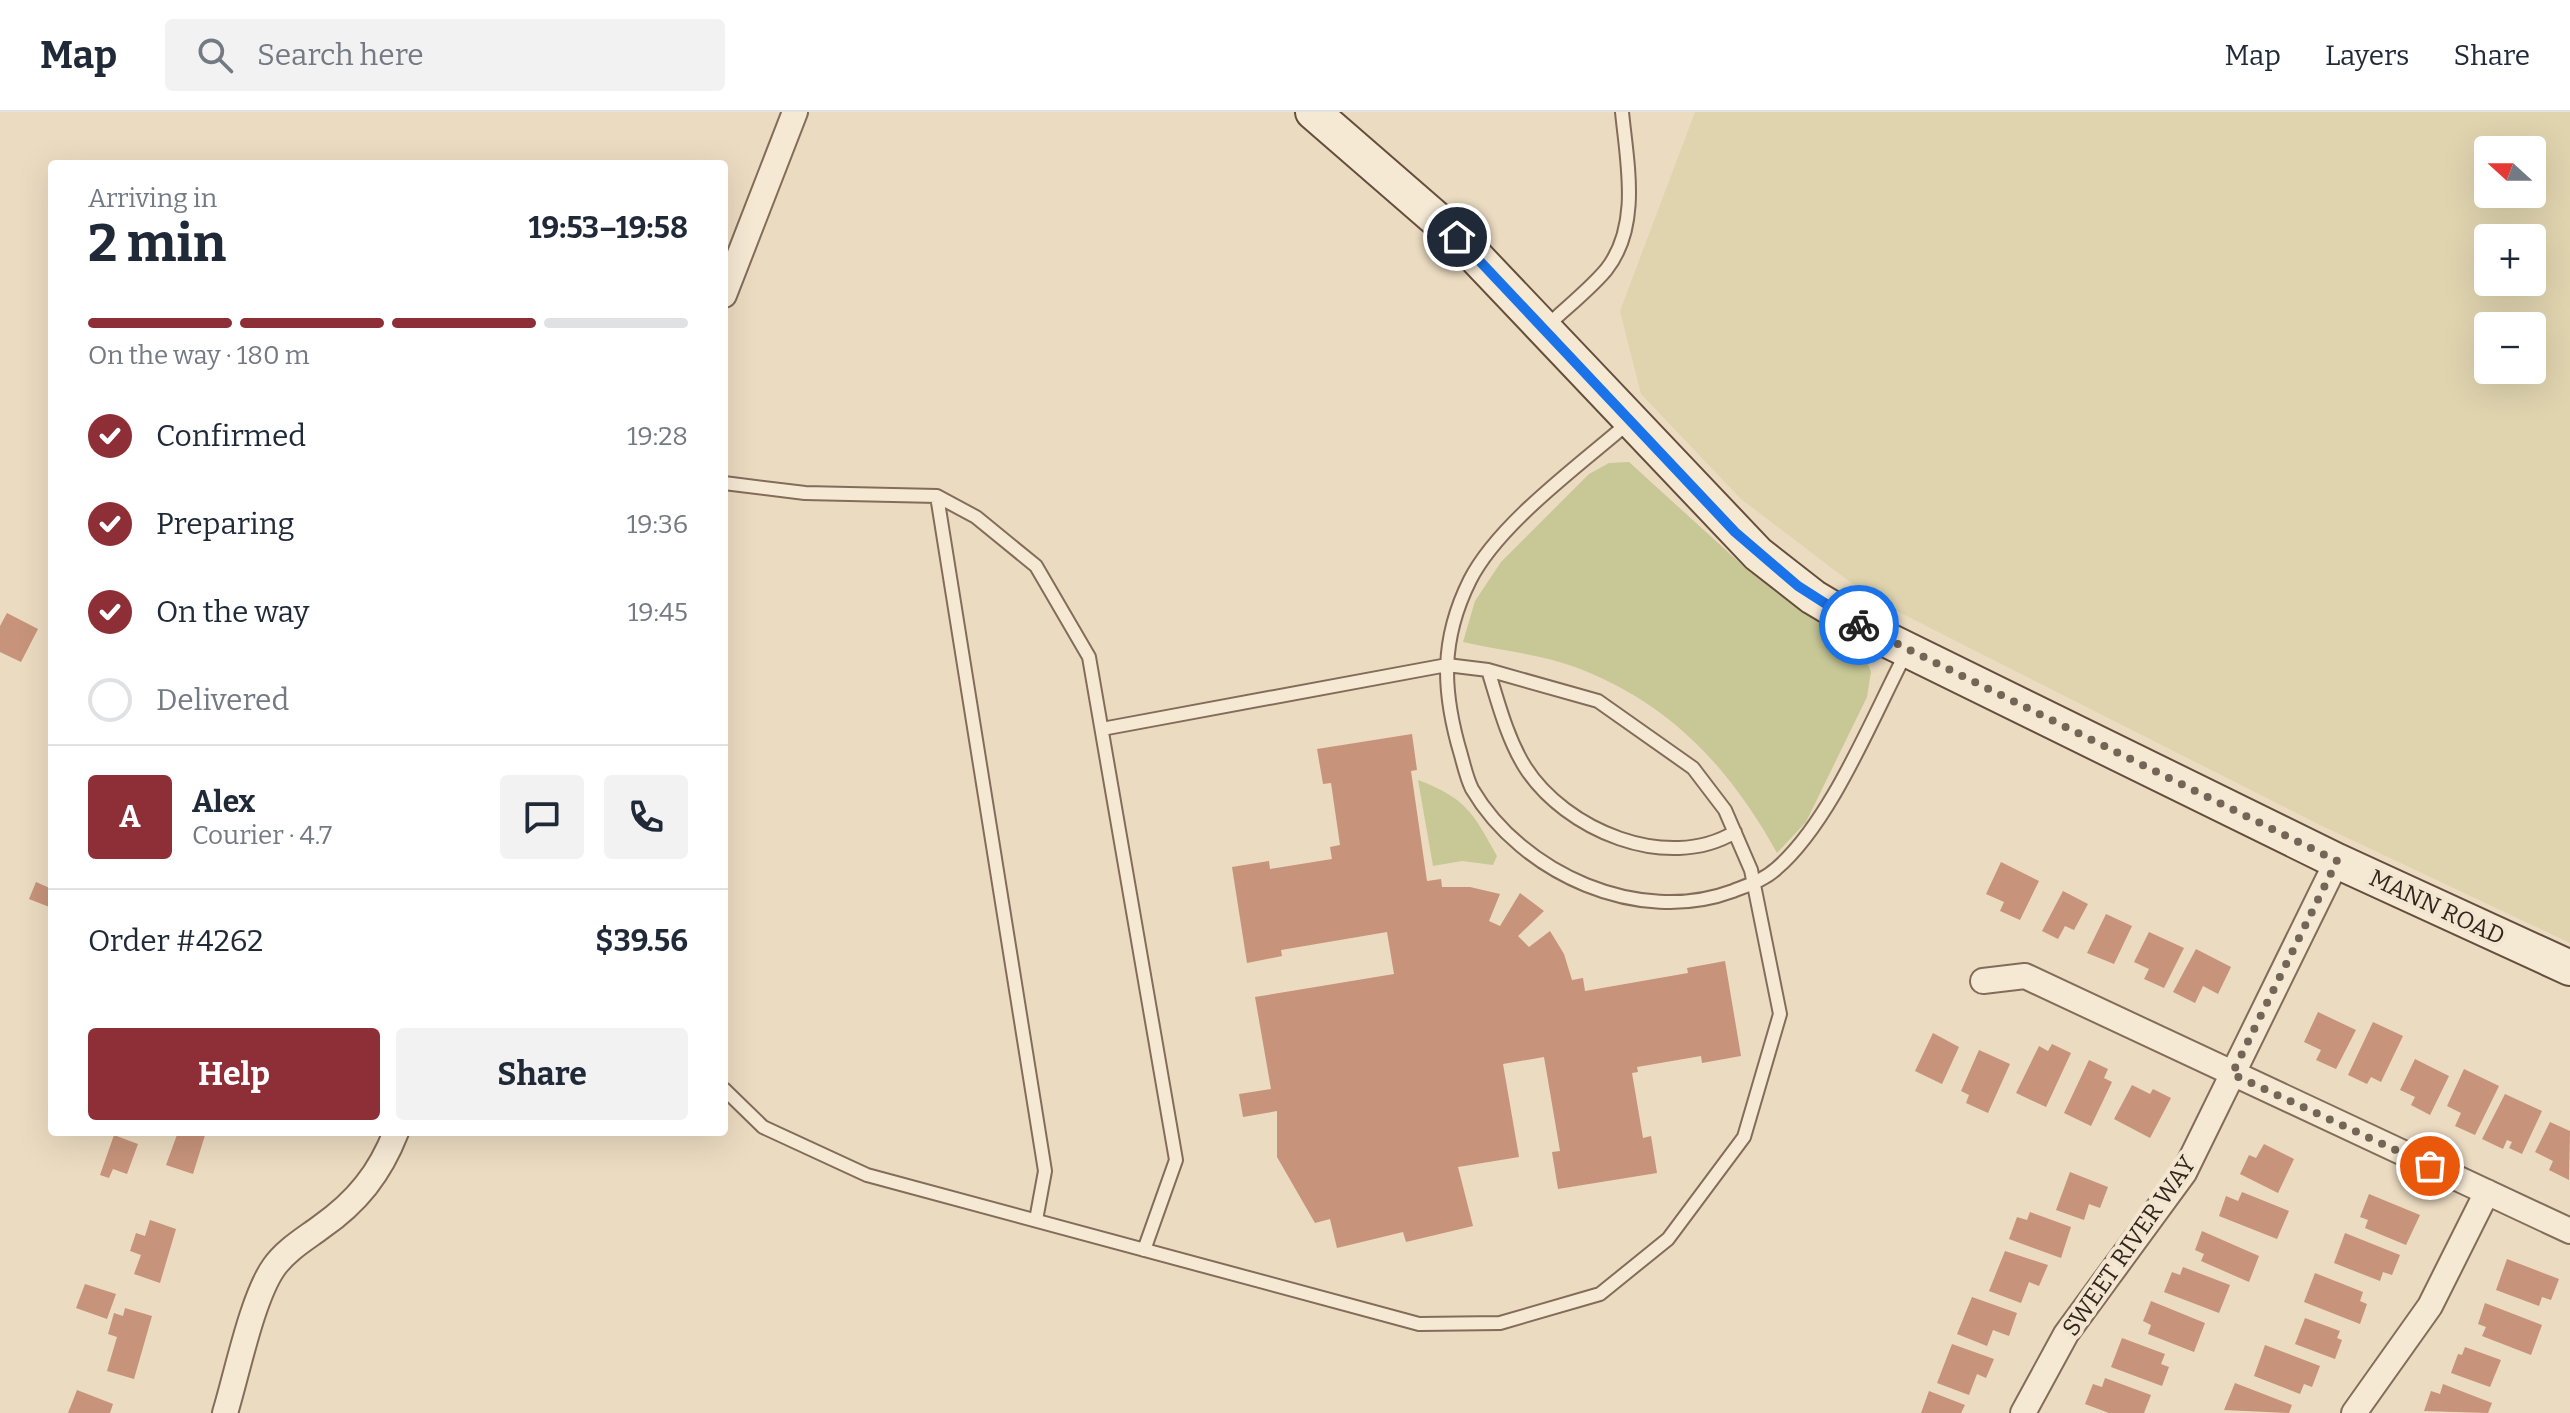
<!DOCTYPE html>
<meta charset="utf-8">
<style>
body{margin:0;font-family:Bitter,serif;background:#f2f2f3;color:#1f2937;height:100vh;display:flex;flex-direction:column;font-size:30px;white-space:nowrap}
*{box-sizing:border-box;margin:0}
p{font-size:26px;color:#747a83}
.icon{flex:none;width:44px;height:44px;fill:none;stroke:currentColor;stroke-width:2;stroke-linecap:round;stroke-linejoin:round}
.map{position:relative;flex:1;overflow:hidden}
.drawer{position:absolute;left:48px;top:48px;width:680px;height:976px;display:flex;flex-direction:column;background:#fff;border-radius:8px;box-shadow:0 8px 32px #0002}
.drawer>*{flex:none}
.needle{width:52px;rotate:291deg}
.fabs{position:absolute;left:2474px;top:24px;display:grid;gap:16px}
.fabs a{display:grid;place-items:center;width:72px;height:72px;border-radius:8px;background:#fff;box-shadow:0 8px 32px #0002;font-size:40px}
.pin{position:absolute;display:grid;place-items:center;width:68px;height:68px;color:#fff;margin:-34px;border:4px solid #fff;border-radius:50%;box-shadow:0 2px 8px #0007}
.courier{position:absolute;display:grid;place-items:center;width:80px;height:80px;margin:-40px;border:6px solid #1a73e8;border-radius:50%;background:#fff;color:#222;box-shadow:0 2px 10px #0007}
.overview em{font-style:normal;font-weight:700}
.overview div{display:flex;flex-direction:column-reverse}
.overview{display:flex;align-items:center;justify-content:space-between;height:136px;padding:0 40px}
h1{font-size:52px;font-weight:700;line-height:60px}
.bar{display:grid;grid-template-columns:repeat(4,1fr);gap:12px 8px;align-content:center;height:96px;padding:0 40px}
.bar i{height:10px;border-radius:6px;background:#e0e1e3}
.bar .current{background:#8e2e37}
.bar p{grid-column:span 4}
.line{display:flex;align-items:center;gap:20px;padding:0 40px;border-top:2px solid #e0e1e3}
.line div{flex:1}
.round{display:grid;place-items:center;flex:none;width:84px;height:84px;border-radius:8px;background:#f2f2f3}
ol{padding:0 40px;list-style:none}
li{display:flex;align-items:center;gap:24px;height:88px}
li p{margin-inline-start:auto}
li .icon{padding:8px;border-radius:50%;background:#8e2e37;color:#fff;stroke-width:4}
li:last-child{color:#747a83}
li i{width:44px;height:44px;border:4px solid #e0e1e3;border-radius:50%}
.action{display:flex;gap:16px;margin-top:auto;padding:16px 40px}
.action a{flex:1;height:92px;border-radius:8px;background:#8e2e37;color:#fff;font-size:32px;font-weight:700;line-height:92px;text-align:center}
.action a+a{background:#f2f2f3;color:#1f2937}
header{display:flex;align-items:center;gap:48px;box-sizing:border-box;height:112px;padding:0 40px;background:#fff;border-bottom:2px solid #e0e1e3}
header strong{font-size:38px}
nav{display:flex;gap:44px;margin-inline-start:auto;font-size:28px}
.search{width:560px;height:72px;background:#f2f2f3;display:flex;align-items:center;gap:20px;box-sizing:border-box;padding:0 28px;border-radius:8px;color:#747a83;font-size:30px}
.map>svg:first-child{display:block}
.farmland{fill:#e0d4af;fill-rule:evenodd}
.green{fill:#c7c896}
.building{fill:#c7937a}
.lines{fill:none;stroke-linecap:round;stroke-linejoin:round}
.lane-casing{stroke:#836c5a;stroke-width:16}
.street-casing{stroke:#836c5a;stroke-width:28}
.secondary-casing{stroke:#654e3d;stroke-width:38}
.lane{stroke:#f6e9d4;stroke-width:12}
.street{stroke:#f6e9d4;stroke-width:24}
.secondary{stroke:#f6e9d4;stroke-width:34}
.done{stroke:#746556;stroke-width:8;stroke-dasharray:0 14.4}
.route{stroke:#1a73e8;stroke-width:10}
.labels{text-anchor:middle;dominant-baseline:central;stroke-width:8;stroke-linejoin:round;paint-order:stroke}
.street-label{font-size:24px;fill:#34261d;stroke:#f3e6d1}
</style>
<header>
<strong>Map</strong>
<div class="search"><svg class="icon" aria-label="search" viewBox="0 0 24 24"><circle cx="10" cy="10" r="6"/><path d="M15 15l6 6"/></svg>Search here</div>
<nav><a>Map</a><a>Layers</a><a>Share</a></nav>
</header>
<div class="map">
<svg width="2570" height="1301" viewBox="0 0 2570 1301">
<rect width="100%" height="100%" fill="#ebdbc1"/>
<path class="farmland" d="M1695 0H2570V831L2318 712 1871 486 1741 387 1641 282 1620 199ZM2488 38H2532V82H2488ZM2488 126H2532V170H2488ZM2488 214H2532V258H2488Z"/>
<path class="green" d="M1629 350 1750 460 1859 529 1871 560 1867 585 1806 710 1777 741C1729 654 1667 588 1572 554 1538 542 1498 538 1463 530L1475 489 1501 450 1589 362 1609 351Z
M1418 668C1466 686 1473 701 1497 744L1493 753 1462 749 1433 754Z"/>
<path class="building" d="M7 501 38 517 21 550 0 540V514Z
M1412 622 1417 658 1411 659 1427 769 1441 767 1442 775H1470L1500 782 1489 809 1500 814 1520 781 1544 799 1518 824 1529 835 1550 819 1564 842 1572 868 1583 866 1585 879 1688 861 1687 856 1725 849 1741 944 1702 951 1701 944 1637 955 1638 960 1632 961 1643 1026 1651 1024 1657 1061 1558 1077 1552 1040 1560 1039 1544 945 1503 952 1519 1045 1458 1055 1473 1114 1406 1130 1403 1120 1337 1136 1330 1107 1315 1111 1277 1045V999L1243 1005 1239 982 1271 977 1255 885 1394 862 1387 820 1281 838 1282 844 1247 851 1232 755 1269 749 1270 757 1332 747 1330 735 1340 733 1331 671 1323 672 1317 637Z
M2001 750 2039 769 2020 808 2000 799 2004 790 1986 782Z
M36 770 52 777V796L29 787Z
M2063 779 2088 792 2074 818 2065 814 2058 827 2042 819Z
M2106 802 2132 814 2114 852 2087 841Z
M2149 820 2184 836 2164 876 2144 867 2149 857 2134 850Z
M2196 837 2231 855 2218 882 2203 874 2195 891 2173 880Z
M2318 900 2356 918 2336 957 2316 948 2321 938 2304 930Z
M2373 910 2403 924 2381 970 2371 965 2367 972 2348 963Z
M1933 921 1959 935 1942 972 1915 959Z
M2052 932 2071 941 2046 995 2016 981 2039 934 2048 939Z
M1979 938 2010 952 1988 1001 1966 991 1969 983 1961 979Z
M2415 947 2449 964 2430 1003 2411 993 2415 985 2400 978Z
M2089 948 2108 957 2104 966 2112 970 2091 1014 2064 1001Z
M2464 957 2499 974 2475 1023 2455 1014 2461 1001 2447 994Z
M2132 973 2150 982 2153 977 2171 986 2150 1026 2114 1007Z
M2505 982 2542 999 2522 1042 2509 1036 2512 1030 2507 1028 2503 1037 2482 1027Z
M2550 1010 2570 1019 2569 1068 2549 1058 2553 1049 2535 1040Z
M178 1020H206L193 1062 166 1053Z
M114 1023 138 1032 127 1062 113 1057 109 1066 100 1063Z
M2264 1032 2294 1047 2278 1081 2240 1062 2249 1043 2256 1046Z
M2070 1060 2108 1075 2100 1096 2089 1092 2084 1108 2056 1098Z
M2242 1080 2289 1099 2277 1127 2219 1104 2226 1084 2238 1089Z
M2369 1082 2420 1103 2406 1133 2365 1116 2368 1108 2360 1105Z
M2030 1100 2071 1115 2061 1146 2009 1127 2017 1105 2027 1108Z
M150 1108 176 1117 160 1171 134 1162 141 1143 130 1139 136 1121 145 1124Z
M2202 1119 2259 1144 2249 1170 2201 1149 2204 1142 2195 1138Z
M2345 1121 2400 1143 2392 1163 2383 1160 2380 1169 2334 1151Z
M2005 1139 2048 1153 2039 1174 2029 1170 2021 1191 1989 1179Z
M2507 1147 2559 1167 2551 1188 2542 1185 2539 1194 2496 1178Z
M2183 1155 2230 1173 2219 1201 2164 1180 2172 1160 2180 1163Z
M2315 1161 2363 1180 2360 1189 2367 1192 2360 1212 2304 1190Z
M85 1172 116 1182 107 1207 76 1196Z
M1972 1185 2017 1201 2009 1224 1993 1218 1987 1234 1957 1222Z
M2151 1189 2205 1211 2194 1240 2148 1222 2151 1213 2143 1209Z
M2485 1191 2542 1213 2531 1243 2482 1224 2486 1215 2478 1212Z
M125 1196 152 1204 134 1267 107 1259 117 1225 108 1222 114 1201 123 1204Z
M2305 1206 2340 1219 2337 1226 2342 1228 2335 1247 2295 1232Z
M2122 1226 2165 1242 2161 1252 2169 1255 2162 1274 2111 1255Z
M1952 1232 1994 1247 1986 1266 1977 1262 1969 1283 1937 1271Z
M2265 1233 2320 1254 2312 1275 2304 1272 2300 1282 2254 1264Z
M2465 1235 2501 1248 2490 1275 2451 1261 2458 1242 2462 1243Z
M2105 1266 2151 1283 2144 1301H2109L2085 1292 2093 1272 2102 1275Z
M2235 1271 2292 1293 2289 1301 2224 1298Z
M2443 1272 2492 1291 2488 1301 2424 1299 2431 1279 2440 1282Z
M77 1278 113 1292 110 1301H68Z
M1929 1279 1965 1293 1961 1301H1921Z"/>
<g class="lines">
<defs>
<path id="lane" d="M1547 214C1566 196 1589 178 1606 158 1641 114 1627 51 1622 0
M1628 311C1580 353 1499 411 1470 468 1440 528 1442 579 1461 643 1464 654 1467 667 1472 677 1522 762 1639 814 1733 779 1748 773 1764 768 1776 757 1831 710 1872 606 1906 541
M724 371 805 381 937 384 976 405 1036 454 1089 545 1176 1048 1144 1138
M937 384 1045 1059 1036 1108
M1488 558C1498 590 1507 626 1525 655 1565 718 1667 761 1735 720
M724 977 763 1015 867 1063 1419 1212 1500 1211 1600 1182 1668 1127 1744 1025 1780 902 1751 758 1725 698 1693 656 1598 589 1488 558 1447 553 1102 617"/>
<path id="street" d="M724 183 795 0
M1983 869 2025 864 2570 1119
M225 1301C237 1262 252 1186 274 1155 286 1138 305 1127 321 1115 357 1090 380 1061 396 1020
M2023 1301 2066 1222 2184 1061 2337 749
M2354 1301 2430 1194 2487 1080"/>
<path id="secondary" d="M1313 0 1457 125 1758 442 1813 485 1875 522 2337 749 2570 856"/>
</defs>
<use href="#lane" class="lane-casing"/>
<use href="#street" class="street-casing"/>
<use href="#secondary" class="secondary-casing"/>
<use href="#lane" class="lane"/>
<use href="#street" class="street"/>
<use href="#secondary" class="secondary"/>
</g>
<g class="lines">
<path class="done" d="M1859 513 2337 749 2232 962 2430 1054"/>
<path class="route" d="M1457 125 1735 420 1798 474 1859 513"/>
</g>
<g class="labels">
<g class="street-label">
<text transform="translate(2437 795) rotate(25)">MANN ROAD</text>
<text transform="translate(2129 1134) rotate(-55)">SWEET RIVER WAY</text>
</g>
</g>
</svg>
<div class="fabs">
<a><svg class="needle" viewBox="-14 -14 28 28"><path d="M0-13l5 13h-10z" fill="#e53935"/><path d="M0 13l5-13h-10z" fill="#747a83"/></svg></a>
<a>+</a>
<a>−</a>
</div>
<div class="pin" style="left:2430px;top:1054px;background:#ea580c"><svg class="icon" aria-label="bag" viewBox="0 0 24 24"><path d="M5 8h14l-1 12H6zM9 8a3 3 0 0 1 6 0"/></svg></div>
<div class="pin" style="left:1457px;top:125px;background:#1f2937"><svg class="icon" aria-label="home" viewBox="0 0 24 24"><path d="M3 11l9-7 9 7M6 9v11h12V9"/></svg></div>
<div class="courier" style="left:1859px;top:513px"><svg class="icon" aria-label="bike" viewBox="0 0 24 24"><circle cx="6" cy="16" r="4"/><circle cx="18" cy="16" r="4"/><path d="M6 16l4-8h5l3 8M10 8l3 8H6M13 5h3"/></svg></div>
<section class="drawer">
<div class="overview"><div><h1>2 min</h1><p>Arriving in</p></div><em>19:53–19:58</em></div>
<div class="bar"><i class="current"></i><i class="current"></i><i class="current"></i><i></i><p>On the way · 180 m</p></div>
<ol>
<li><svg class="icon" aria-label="check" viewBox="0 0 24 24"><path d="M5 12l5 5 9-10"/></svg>Confirmed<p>19:28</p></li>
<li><svg class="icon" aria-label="check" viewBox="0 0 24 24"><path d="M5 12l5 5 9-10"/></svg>Preparing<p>19:36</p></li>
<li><svg class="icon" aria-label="check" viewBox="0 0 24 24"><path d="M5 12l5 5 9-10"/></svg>On the way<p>19:45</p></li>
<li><i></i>Delivered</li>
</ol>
<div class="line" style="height:144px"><b class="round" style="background:#8e2e37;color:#fff">A</b><div><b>Alex</b><p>Courier · 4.7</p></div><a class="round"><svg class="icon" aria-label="chat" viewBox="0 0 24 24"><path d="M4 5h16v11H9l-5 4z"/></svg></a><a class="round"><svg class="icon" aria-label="phone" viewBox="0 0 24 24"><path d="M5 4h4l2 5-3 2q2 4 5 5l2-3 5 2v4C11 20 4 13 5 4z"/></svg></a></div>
<div class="line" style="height:104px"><div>Order #4262</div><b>$39.56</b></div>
<div class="action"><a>Help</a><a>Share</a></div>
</section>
</div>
